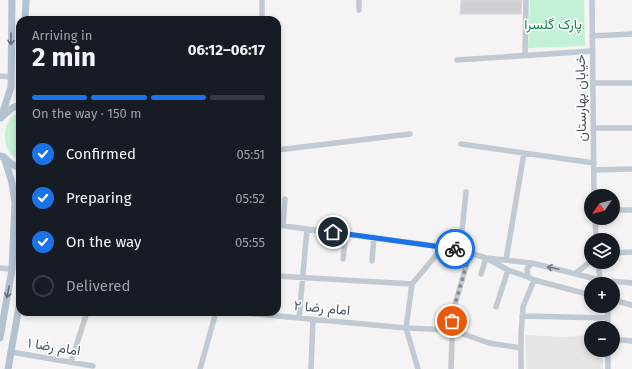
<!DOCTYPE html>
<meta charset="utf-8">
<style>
body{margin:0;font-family:"Fira Sans",Vazirmatn,sans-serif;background:#242831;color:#f1f3f6;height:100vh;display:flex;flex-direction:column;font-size:15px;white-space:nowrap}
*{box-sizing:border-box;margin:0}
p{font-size:13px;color:#9ea1a6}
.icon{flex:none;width:22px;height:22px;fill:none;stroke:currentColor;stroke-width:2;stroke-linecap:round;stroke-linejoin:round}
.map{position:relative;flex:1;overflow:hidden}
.panel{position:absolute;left:16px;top:16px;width:265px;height:300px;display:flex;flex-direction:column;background:#171b24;border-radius:12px;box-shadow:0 2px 6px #0003}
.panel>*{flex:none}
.needle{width:26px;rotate:235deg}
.fabs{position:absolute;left:584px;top:189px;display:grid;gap:8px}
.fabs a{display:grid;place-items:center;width:36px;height:36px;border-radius:50%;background:#171b24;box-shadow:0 2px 6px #0003;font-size:20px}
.pin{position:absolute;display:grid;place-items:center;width:34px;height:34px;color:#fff;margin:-17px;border:2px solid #fff;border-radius:50%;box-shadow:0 1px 4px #0007}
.courier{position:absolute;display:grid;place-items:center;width:40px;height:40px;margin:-20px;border:3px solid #1a73e8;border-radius:50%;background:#fff;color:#222;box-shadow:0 1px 5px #0007}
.summary em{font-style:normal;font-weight:700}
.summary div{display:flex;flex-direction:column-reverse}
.summary{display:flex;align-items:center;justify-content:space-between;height:68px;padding:0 16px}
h1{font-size:26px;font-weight:700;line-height:30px}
.bar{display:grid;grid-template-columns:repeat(4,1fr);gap:6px 4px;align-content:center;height:48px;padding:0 16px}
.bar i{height:5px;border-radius:3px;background:#363941}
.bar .current{background:#1a73e8}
.bar p{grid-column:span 4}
ol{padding:0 16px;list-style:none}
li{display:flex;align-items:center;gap:12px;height:44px}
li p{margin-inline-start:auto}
li .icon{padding:4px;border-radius:50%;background:#1a73e8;color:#fff;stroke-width:4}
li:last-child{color:#9ea1a6}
li i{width:22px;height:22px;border:2px solid #363941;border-radius:50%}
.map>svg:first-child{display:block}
.education{fill:#e6e4e5}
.green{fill:#c3f1d5}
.building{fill:#cdcfd5;stroke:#d7d9de}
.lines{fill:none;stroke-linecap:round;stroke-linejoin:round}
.minor{stroke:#c1cad2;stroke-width:5.5}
.major{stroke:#b3c2d1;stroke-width:7}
.oneway{stroke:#64717d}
.oneway2{stroke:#6e7983}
.done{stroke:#868d94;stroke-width:4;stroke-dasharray:0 7.2}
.route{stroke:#1a73e8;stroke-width:5}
.labels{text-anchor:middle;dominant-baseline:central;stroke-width:3;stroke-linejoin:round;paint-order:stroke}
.park-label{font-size:14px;fill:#17864f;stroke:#fff}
.street-label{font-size:14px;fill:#4a5661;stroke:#fff}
</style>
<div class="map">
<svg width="632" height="369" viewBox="0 0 632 369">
<rect width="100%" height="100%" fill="#f5f3f3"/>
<path class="education" d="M525 335 564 337 591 335V350H603V369H527Z"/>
<path class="green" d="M530 0H584L585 46 528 48Z
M20 112V160C0 155 0 116 20 112Z"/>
<path class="building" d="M461 0H522L521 14H460Z"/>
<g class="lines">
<path class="minor" d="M592 0 594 196
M359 10V0
M262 20V0
M592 36 632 34
M525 56 526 0
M457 60 593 51
M0 76 11 77
M593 83H632
M593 128H632
M461 144 594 163
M277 150 410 134
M594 170 632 169
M613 210H632
M595 218 596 240
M277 225 443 247 460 250 486 258 532 263
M283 226 285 199
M460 250 466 192
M613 253 632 252
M343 259 346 234
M488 259 508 270 528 277
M506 260 524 153
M372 261 374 237
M598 262 600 280
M0 268 12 269
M576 273 591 261
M481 274 486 258
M277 276 412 284
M591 295 534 280 528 277 527 269 532 263 600 280 632 283
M613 300 632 305
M608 306V328
M496 307 508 270
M236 312 406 328 452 330 489 343 521 348
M522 316 608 318
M299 318 307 229
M613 339 632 341
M608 350V369
M11 352 93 366
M71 362 87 312
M200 369 216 312
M311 369 313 319
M418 369 406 328 412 284 443 247
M451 369 453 311 470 253
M521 369V335L523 307 534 280"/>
<path class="major" d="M25 20 26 0
M2 117 12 108 20 105
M1 118 11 87 12 0
M0 156 4 157 12 183 15 203 12 269 0 338
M5 158 11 164 20 168
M8 369 20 301"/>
</g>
<defs><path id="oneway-shaft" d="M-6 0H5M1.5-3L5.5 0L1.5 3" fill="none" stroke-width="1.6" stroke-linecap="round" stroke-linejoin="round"/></defs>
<g class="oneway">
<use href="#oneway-shaft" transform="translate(11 39) rotate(91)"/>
<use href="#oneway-shaft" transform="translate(8 292) rotate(100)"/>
</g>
<use class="oneway2" href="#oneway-shaft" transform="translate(553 268) rotate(-168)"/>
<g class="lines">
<path class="done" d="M452 321 453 311 470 253 455 249"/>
<path class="route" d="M333 232 455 249"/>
</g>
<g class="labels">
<g class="park-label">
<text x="553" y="24">پارک گلسرا</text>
</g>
<g class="street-label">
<text transform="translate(581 98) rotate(-91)">خیابان بهارستان</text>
<text transform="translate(322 308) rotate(5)">امام رضا ۲</text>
<text transform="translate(54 347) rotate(9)">امام رضا ۱</text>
</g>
</g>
</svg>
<div class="fabs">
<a><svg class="needle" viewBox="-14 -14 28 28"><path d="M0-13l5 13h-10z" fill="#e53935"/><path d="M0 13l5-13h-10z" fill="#9ea1a6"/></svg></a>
<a><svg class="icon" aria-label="layers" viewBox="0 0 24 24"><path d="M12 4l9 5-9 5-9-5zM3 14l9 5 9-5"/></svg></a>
<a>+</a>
<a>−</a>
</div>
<div class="pin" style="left:452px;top:321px;background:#ea580c"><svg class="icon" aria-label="bag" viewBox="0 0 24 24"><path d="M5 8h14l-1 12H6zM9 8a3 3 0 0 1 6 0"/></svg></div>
<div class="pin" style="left:333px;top:232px;background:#1f2937"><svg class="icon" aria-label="home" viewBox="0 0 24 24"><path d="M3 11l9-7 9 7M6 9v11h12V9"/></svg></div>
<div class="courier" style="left:455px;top:249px"><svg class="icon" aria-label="bike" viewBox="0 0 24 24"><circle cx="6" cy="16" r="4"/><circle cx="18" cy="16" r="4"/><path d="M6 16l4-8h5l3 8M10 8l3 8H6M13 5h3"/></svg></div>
<section class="panel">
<div class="summary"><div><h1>2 min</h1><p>Arriving in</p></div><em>06:12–06:17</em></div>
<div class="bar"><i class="current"></i><i class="current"></i><i class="current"></i><i></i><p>On the way · 150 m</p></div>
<ol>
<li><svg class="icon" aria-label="check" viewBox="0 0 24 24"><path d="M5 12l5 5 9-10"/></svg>Confirmed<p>05:51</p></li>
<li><svg class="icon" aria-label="check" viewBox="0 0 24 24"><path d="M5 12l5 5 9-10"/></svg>Preparing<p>05:52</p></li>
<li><svg class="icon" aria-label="check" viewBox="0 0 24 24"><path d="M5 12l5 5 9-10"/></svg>On the way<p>05:55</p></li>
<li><i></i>Delivered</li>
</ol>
</section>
</div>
